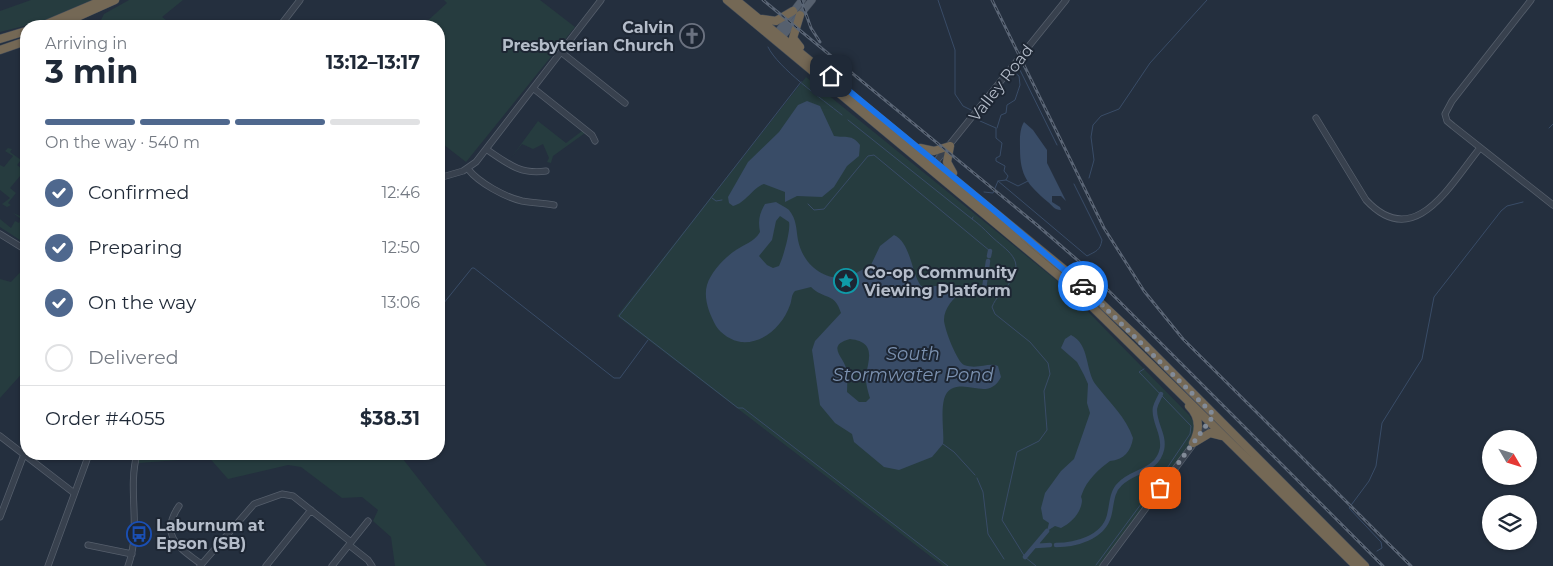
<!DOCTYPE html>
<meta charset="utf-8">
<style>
body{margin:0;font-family:Montserrat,sans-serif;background:#f2f2f3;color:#1f2937;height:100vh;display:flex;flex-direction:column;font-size:19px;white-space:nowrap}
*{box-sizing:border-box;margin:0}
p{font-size:16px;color:#747a83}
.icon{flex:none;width:28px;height:28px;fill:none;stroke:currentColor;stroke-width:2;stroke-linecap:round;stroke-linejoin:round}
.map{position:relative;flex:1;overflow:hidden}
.details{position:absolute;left:20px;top:20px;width:425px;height:440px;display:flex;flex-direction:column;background:#fff;border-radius:20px;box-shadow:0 1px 4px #0004}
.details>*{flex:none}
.needle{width:32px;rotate:128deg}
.fabs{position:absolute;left:1482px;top:430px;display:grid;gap:10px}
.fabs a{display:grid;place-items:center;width:55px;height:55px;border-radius:50%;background:#fff;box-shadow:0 1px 4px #0004;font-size:25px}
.pin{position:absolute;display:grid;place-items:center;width:42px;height:42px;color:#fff;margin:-21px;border-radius:10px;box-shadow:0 2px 8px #0006}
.courier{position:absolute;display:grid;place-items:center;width:50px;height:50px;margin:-25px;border:4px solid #1a73e8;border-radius:50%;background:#fff;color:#222;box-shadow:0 1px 6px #0007}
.headline em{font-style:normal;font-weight:700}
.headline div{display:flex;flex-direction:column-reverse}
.headline{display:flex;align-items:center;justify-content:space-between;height:85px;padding:0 25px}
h1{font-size:32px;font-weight:700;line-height:38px}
.bar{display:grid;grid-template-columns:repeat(4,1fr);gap:8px 5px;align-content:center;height:60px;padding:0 25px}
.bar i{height:6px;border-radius:4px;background:#e0e1e3}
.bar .selected{background:#4f688e}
.bar p{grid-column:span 4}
.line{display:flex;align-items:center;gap:12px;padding:0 25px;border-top:1px solid #e0e1e3}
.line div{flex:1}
ol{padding:0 25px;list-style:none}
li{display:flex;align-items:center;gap:15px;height:55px}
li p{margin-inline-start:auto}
li .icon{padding:5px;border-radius:50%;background:#4f688e;color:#fff;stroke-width:4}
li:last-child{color:#747a83}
li i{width:28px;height:28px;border:2px solid #e0e1e3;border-radius:50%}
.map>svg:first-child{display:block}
.green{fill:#263c3f}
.water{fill:#394c67;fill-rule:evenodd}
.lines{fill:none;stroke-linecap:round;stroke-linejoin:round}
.stream{stroke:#394c67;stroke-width:1}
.canal{stroke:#394c67;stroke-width:4.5}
.minor-casing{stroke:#565f6c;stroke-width:7}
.major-casing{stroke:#414a57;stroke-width:8}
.highway-casing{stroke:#434c59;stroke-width:9}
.minor{stroke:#38414e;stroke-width:5.5}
.major{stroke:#56606e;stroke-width:7}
.highway{stroke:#746855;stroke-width:8}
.rail-casing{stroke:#5a6575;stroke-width:3}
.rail{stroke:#1d2633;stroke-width:1;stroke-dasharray:4;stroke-linecap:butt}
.done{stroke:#828b98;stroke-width:5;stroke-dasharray:0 9}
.route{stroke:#1a73e8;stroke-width:6}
.labels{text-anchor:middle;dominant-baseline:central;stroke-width:4;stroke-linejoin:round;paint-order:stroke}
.poi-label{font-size:16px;font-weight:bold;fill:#b4bcc9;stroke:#1d2633;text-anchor:start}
.street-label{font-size:16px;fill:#b4bcc9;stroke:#1d2633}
.water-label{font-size:18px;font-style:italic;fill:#7c92b1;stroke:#1d2633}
</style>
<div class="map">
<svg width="1553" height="566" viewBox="0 0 1553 566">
<rect width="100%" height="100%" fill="#242f3e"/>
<path class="green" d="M31 0H92L44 21 0 32V11Z
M129 0H183L162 17 174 26H98L104 14Z
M444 0H540L575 27 466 162 439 141V26H422L447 3Z
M806 77 1061 284 1189 415 1196 426 1191 442 1100 566H943L617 316Z
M538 121 566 143 582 131 585 133 553 156 551 163 547 162 549 158 543 144 533 149 522 144 511 158Z
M8 148 12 149 10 152 21 160 17 165 26 172V180L20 176 10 188 16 193 8 203 11 205 7 207 2 204 10 198 0 190V165L4 167 13 156 5 151Z
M26 208V244L0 227V219L11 228 15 221 19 223 21 219 13 213 20 216Z
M26 266V369L0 398V279L11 282Z
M141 454H191L179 460 138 463Z
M206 454H399L487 566H395L391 537 373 521 378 510 362 497 342 498 301 467 288 465 228 479Z"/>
<path class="water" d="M807 101 820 106 834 136C846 138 852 134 860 145L859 156 847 166 834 187 822 197 797 196 785 202V192L764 184C752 188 746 203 733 206L729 203 728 197 748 162 779 132 798 105Z
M1024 122 1033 130 1047 150V163L1066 201 1061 196H1052V202L1060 207 1061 210C1054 210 1053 206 1048 202 1028 185 1020 176 1020 149 1020 141 1019 130 1024 122Z
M776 202C780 205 786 207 789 210 797 220 796 229 798 240 802 261 819 278 841 278 852 278 860 269 870 267L880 246 894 235C911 243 911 272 921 286 934 288 952 281 963 291 954 297 944 308 944 320 944 328 957 362 964 365 978 370 988 362 998 366L1001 377C989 401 969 380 951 389 937 396 945 432 943 444L932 457 899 470 884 467 854 442 852 434 835 423 820 405 812 350 815 341 841 313C835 292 824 300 811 287L795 291C791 295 792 300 790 305 783 325 764 344 741 342 732 341 721 334 716 326 710 315 703 299 707 285 711 272 724 258 736 250 745 244 754 242 760 232 758 221 759 214 765 204ZM780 216 789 222C791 230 783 258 779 266L773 268 767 265 759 256 772 240 776 221ZM850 339C876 342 869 358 866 375 865 381 868 392 870 398L866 402H859L847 392C847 385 848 378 847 372 846 358 824 346 850 339Z
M1071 335C1090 344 1085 371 1096 385 1110 403 1126 417 1133 438 1131 451 1124 460 1110 461 1100 468 1086 481 1082 494 1080 498 1082 497 1082 501 1081 513 1071 523 1061 528L1055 526 1047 531 1049 523 1043 519 1041 508 1045 493 1061 471 1074 459 1090 413 1087 403 1088 384 1084 375 1077 362 1061 348 1065 339Z"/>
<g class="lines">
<path class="stream" d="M938 0 955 50V94L963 106 971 110
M768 47C778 68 822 99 842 115
M1019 68 1057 145
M801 82 619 316 738 408H743L948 566
M848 120 972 219
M980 121 996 128V138L1002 143 1000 156 996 158V161L1005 166 1004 171 1008 176 1006 180 998 181 993 193 984 192
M997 128 1001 115 1006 113 1007 105 1015 100 1020 85 1019 76 1015 73 1019 68
M1549 128 1553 124
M1089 178 1094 160 1091 137 1093 125 1101 116 1119 109 1150 63 1207 0
M1006 180 1018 186 1028 181
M998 181 1087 256C1096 251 1100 251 1102 240L1074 184
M712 198 716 201 722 200
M808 204 814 210 824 209 868 156 874 155 990 251
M973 217 972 219C979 224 984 229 990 235 1006 251 1028 259 1008 285 1002 293 996 297 992 307L995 314 1030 342 1048 363 1050 374 1044 391 1047 430 1039 441 1017 452 1002 520 1025 557 1036 566
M439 309 472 268H474L614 378H620L648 340
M943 444 954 452 975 475
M977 478 983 492 988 534 1004 559
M1377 551 1382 548 1381 542 1349 508 1369 481 1376 466 1382 423 1422 359 1434 297 1501 211 1507 206 1523 202
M1096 565 1161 477 1190 434 1191 426 1139 372 1144 369"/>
<path class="canal" d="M989 256 990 251
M988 261 984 289 997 296
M971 292 987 293
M1056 545C1075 545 1103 538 1109 516 1112 505 1111 492 1120 484 1133 470 1157 472 1162 449 1165 434 1153 422 1155 408 1156 403 1159 399 1161 394
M1035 546 1050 545
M1025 557 1047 531"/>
<defs>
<path id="minor" d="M1531 0 1452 101 1445 114 1447 121 1453 126 1553 205
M280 26 300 0
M561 52 625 103
M533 88 592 135 595 141
M1316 118 1366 200C1415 253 1451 183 1480 148
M439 143 440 144
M486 149C507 163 520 175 546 171
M934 164 1066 0
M468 169C479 183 505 197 522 201 533 203 543 203 554 205
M439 178 463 171 476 162 601 0
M0 234 26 250
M26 388V389
M0 436 74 493
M179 506C159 535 178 547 201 564
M0 517 26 449
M88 545 132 554
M349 545 368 560 372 566
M48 566 89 454
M128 566C142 529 127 491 137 454
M200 566 254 504 282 494 293 496 351 542
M266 566 311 510
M332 566 368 521
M1103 566 1212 419"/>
<path id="major" d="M776 37 777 33 802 0
M776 40 782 37 812 0"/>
<path id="highway" d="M727 0 1071 286 1356 566
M736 0 1071 275 1137 337 1365 566
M800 15 793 38 800 47
M762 19 776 21 793 11
M42 26 103 0
M57 26 115 0
M0 39 26 31
M0 50 26 41
M950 146 947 162 953 173
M920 148 934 151 950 146
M1189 406C1200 417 1200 430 1193 443
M1195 442 1210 433 1222 436"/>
</defs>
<use href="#minor" class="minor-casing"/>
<use href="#major" class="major-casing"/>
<use href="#highway" class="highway-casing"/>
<use href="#minor" class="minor"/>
<use href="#major" class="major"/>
<use href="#highway" class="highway"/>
<defs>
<path id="rail" d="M763 0 1037 225 1082 264 1383 566
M801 0 811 28 820 42
M992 0 1104 228 1144 291 1183 339 1411 566"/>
</defs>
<use href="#rail" class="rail-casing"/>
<use href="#rail" class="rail"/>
</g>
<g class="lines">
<path class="done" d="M1083 286 1214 415 1160 488"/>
<path class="route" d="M831 76 996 212 1083 286"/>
</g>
<defs>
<symbol id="church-ring" viewBox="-11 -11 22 22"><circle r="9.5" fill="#1d2633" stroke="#6b7280" stroke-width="1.5"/><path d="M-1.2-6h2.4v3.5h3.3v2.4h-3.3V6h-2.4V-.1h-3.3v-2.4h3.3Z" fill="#6b7280"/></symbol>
<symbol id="sight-ring" viewBox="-11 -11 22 22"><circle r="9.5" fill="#1d2633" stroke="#0f9aa8" stroke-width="1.5"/><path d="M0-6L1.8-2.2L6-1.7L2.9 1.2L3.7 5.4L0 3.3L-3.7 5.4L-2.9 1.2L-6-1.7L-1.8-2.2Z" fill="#0f9aa8"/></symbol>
<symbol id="bus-ring" viewBox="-11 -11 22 22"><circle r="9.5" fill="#1d2633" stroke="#1a4fb4" stroke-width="1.5"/><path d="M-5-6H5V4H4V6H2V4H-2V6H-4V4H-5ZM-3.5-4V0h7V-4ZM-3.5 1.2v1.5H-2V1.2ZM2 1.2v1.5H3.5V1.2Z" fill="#1a4fb4"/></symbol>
</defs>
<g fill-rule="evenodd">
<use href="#church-ring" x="678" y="22" width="28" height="28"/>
<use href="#sight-ring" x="832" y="267" width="28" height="28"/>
<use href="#bus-ring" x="125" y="520" width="28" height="28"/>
</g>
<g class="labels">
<g class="poi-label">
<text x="674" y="27" text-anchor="end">Calvin<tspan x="674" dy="18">Presbyterian Church</tspan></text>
<text x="864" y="272">Co-op Community<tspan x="864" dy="18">Viewing Platform</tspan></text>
<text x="156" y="525">Laburnum at<tspan x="156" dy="18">Epson (SB)</tspan></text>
</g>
<g class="street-label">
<text transform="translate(1001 83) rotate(-52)">Valley Road</text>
</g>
<g class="water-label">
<text x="913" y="354">South<tspan x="913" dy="21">Stormwater Pond</tspan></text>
</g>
</g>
</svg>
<div class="fabs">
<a><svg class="needle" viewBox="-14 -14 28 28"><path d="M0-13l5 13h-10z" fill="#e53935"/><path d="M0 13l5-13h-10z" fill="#747a83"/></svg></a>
<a><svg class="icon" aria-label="layers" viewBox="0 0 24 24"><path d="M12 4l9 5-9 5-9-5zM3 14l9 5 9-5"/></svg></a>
</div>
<div class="pin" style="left:1160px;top:488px;background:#ea580c"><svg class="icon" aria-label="bag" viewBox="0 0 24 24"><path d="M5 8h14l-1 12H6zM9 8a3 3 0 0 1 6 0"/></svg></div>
<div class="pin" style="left:831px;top:76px;background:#1f2937"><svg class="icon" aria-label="home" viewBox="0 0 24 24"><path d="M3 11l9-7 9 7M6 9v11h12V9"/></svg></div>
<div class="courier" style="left:1083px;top:286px"><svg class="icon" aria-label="car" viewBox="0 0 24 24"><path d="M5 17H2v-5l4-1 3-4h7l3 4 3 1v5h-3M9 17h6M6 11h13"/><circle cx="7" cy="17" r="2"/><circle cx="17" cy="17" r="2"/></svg></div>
<section class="details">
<div class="headline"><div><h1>3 min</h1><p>Arriving in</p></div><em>13:12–13:17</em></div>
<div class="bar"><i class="selected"></i><i class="selected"></i><i class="selected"></i><i></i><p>On the way · 540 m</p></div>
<ol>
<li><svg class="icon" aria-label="check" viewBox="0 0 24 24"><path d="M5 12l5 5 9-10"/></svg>Confirmed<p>12:46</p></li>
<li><svg class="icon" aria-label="check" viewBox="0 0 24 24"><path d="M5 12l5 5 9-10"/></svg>Preparing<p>12:50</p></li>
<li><svg class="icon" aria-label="check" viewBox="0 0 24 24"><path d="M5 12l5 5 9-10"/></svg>On the way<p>13:06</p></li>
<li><i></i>Delivered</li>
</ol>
<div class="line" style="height:65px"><div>Order #4055</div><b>$38.31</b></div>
</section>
</div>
